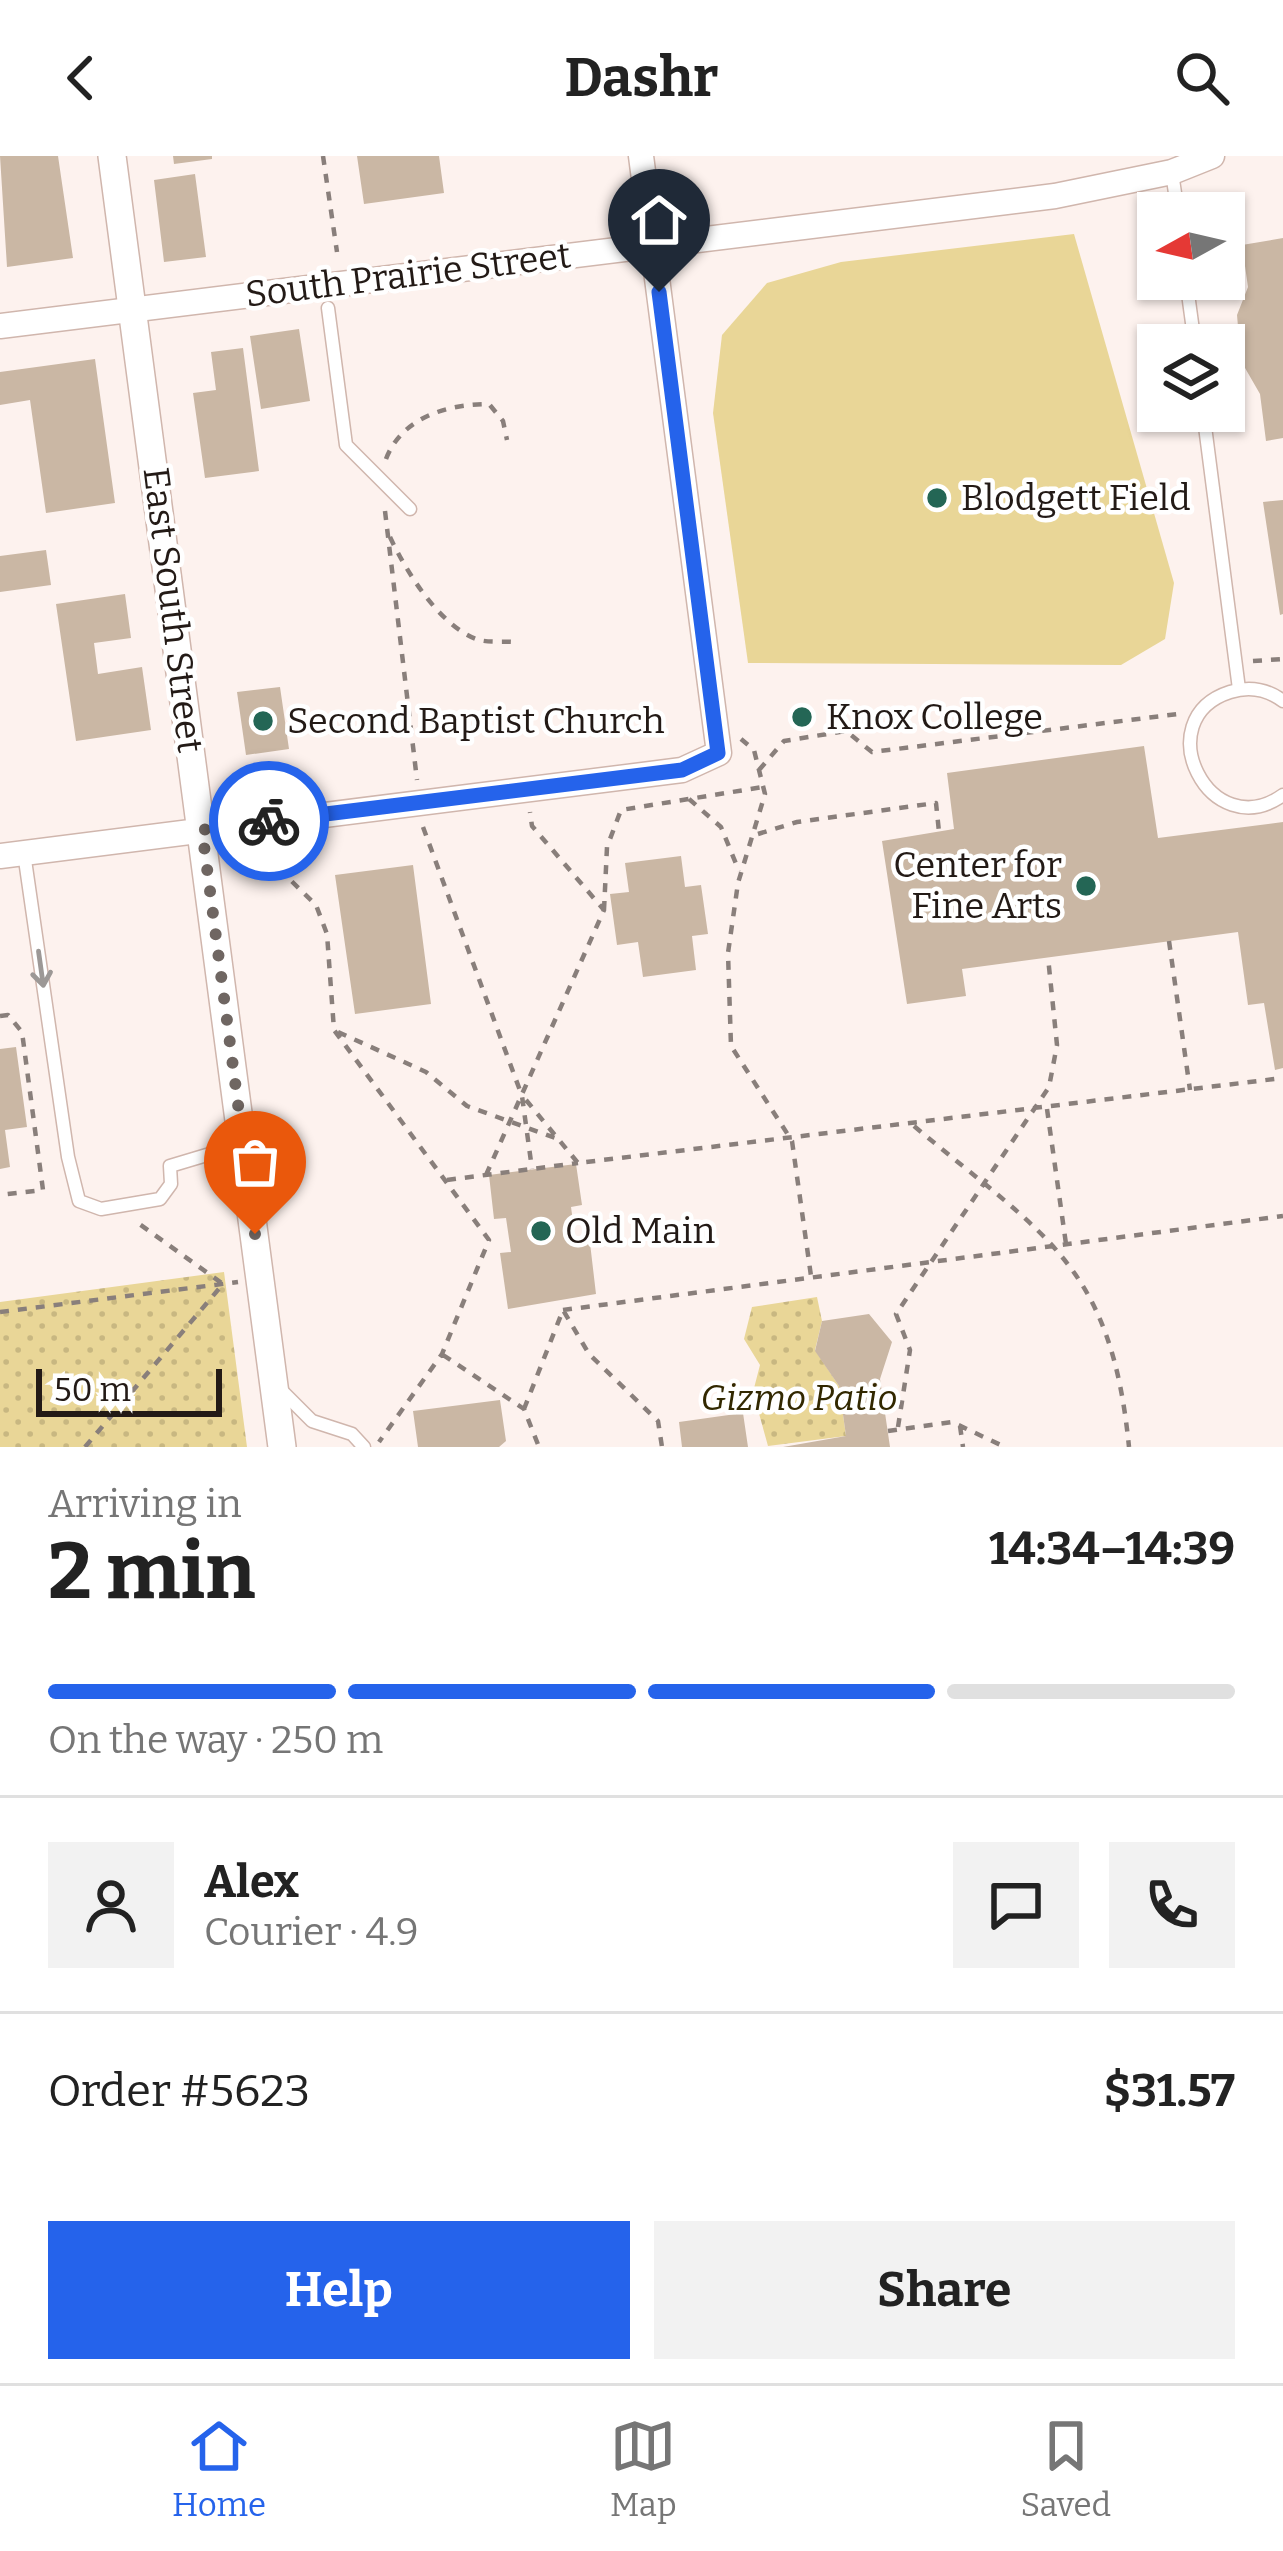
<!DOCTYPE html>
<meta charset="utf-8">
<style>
body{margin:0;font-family:Bitter,serif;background:#f2f2f2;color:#222;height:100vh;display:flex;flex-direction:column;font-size:45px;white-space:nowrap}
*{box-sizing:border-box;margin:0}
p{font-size:39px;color:#767676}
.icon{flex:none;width:66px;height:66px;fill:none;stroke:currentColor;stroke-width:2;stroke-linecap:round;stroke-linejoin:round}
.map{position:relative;height:1291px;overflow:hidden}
.sheet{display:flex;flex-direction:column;background:#fff;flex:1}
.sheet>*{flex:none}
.needle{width:78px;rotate:262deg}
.buttons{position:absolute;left:1137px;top:36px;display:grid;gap:24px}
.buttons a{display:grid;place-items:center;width:108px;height:108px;border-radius:0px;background:#fff;box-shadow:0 3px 9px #0004;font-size:60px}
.scale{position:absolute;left:36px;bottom:30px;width:186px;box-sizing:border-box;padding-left:12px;border:6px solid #231a16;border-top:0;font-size:33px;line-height:42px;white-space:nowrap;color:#231a16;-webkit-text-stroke:9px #fff;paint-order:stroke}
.pin{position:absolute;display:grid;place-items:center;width:102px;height:102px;color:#fff;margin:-123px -51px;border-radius:50% 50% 50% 0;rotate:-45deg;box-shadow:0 0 12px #0007}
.pin .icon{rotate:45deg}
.courier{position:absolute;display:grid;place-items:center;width:120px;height:120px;margin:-60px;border:9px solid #2563eb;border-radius:50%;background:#fff;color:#222;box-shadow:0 3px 15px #0007}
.head em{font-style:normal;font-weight:700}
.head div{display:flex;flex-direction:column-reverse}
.head{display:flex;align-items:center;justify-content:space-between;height:204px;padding:0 48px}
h1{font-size:78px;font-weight:700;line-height:90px}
.bar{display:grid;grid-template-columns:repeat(4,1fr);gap:18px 12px;align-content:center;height:144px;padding:0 48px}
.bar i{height:15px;border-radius:9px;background:#e0e0e0}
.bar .active{background:#2563eb}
.bar p{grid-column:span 4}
.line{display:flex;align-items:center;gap:30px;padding:0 48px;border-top:3px solid #e0e0e0}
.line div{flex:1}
.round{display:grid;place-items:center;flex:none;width:126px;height:126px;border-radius:0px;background:#f2f2f2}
.action{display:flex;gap:24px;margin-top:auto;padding:24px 48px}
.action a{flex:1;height:138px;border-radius:0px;background:#2563eb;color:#fff;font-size:48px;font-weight:700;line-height:138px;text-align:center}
.action a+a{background:#f2f2f2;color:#222}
header{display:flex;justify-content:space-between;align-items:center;height:156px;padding:0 48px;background:#fff;font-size:54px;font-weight:700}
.tabs{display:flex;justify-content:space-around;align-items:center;height:168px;border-top:3px solid #e0e0e0;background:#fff;font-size:33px;color:#767676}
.tabs a{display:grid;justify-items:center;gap:6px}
.tabs .active{color:#2563eb}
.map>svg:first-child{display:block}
.park{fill:url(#park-dots)}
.garden{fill:#e9d697}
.building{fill:#cab7a4}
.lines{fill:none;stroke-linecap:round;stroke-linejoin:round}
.service-casing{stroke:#d0b6ad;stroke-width:15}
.minor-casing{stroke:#d0b6ad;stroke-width:27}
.tertiary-casing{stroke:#d0b6ad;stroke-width:30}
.path{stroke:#897f7b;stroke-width:4.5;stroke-dasharray:9 9;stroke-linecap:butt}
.service{stroke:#fff;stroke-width:12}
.minor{stroke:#fff;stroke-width:24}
.tertiary{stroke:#fff;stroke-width:27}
.oneway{stroke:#9c9896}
.done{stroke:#6f6662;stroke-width:12;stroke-dasharray:0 21.6}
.route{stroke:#2563eb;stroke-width:15}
.poi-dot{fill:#246655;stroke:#fff;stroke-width:4.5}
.labels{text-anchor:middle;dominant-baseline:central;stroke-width:9;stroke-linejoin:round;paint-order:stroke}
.street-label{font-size:36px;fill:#231a16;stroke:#fff}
.poi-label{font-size:36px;fill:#231a16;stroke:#fff;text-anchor:start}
.park-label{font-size:36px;font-style:italic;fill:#322800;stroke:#fff}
</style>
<header><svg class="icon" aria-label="back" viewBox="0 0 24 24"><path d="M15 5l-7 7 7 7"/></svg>Dashr<svg class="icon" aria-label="search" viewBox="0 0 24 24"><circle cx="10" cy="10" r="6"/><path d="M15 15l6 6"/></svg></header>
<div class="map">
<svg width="1283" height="1291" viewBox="0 0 1283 1291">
<defs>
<pattern id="park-dots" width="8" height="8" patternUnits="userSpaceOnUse" patternTransform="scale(3)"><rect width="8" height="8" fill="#e9d697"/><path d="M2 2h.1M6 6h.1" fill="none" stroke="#c8b781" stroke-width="1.8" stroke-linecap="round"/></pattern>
</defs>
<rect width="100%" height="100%" fill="#fdf2ee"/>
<path class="park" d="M224 1116 247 1291H0V1146Z
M817 1141 822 1165 815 1194 839 1230 846 1280 768 1290 753 1236 760 1209 744 1183 752 1151Z"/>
<path class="garden" d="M1074 78 1174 427 1165 483 1121 509 748 507 713 257 722 179 767 127 841 106Z"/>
<path class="building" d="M0 0H58L73 102 7 111Z
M173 0H212V3L174 8Z
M357 0H439L444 37 364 48Z
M195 18 206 101 164 106 154 24Z
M1283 82V282L1266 285 1260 238 1241 205 1237 159 1248 131 1242 89Z
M299 173 310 245 261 253 250 180Z
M243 192 259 315 205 322 193 237 216 234 211 196Z
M95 203 115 347 46 357 30 244 0 249V216Z
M1283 344V458L1280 459 1263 346Z
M46 394 51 429 0 436V400Z
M125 438 131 482 94 487 98 518 142 511 151 574 76 585 56 448Z
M280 531 289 593 246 599 237 536Z
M1144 590 1158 682 1283 666V912L1275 914 1264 847 1248 849 1238 776 962 813 966 840 907 848 882 685 954 673 947 617Z
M681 700 685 731 701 729 708 778 692 780 696 814 643 821 638 786 617 789 610 738 629 736 625 707Z
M413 709 431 848 355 858 335 719Z
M16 891 27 971 5 974 10 1011 0 1013V893Z
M576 1008 582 1049 571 1051 576 1087H590L596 1138 508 1153 500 1097 511 1096 506 1062 494 1063 489 1019Z
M869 1158 892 1186 880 1223 890 1291H783L846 1280 839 1230 815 1195 822 1165Z
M500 1244 506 1285 499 1291H418L413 1255Z
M743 1257 748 1291H682L679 1266Z"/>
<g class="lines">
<defs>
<path id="service" d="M1172 17 1178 57
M1186 123 1195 189
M328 152 346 289 410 353
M1203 255 1239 533
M1283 545C1267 533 1249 530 1230 536 1146 563 1210 691 1283 639
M24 697 68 1001 79 1045 101 1053 160 1043 171 1028 170 1010 240 989
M279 1232 312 1265 352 1278 364 1291"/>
<path id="minor" d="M0 170 1055 40 1172 16 1212 0
M0 700 682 614 719 597 641 0"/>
<path id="tertiary" d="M112 0 282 1291"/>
</defs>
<use href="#service" class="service-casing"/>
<use href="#minor" class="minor-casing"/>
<use href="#tertiary" class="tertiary-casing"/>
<path class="path" d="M323 0 337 96
M386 303C402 261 448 248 489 248L503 265 507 284
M385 355 417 624
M390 381C406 415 438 468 476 483 487 487 502 485 514 486
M1253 505 1283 503
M741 583 754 594 765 638 738 727 728 797 731 890 792 985 811 1120
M759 614 784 585 846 575 872 596 1178 558
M689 643 721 671 739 715
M423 671 522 940 532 1013
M758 678 797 666 936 647 939 676
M239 691 241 705 275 709 316 749 327 778 334 874 489 1084 442 1198 379 1286
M604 754 607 691 621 654 763 631
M1169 785 1190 934
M0 860 8 859 22 876 43 1034 0 1039
M338 876 426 916 467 950 558 983
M526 944 578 1007 1283 922
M1047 953 1066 1088
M914 970C1045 1080 1111 1108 1129 1291
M486 1019 604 754 532 670 530 656
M447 1024 578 1007
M563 1154 1283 1060
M0 1156 238 1126
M443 1199 524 1253 539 1291
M524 1253 563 1154 589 1198 658 1265 662 1291
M960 1270 963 1291
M898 1271 910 1194 896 1158 1049 931 1057 889 1048 801
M888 1275 952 1266 1005 1291
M85 1291 223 1128 138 1067"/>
<use href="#service" class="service"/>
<use href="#minor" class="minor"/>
<use href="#tertiary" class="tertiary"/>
</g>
<defs><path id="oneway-shaft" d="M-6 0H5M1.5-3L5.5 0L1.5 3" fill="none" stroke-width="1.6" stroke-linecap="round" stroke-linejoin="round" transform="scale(3)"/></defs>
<use class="oneway" href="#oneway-shaft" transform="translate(41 813) rotate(82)"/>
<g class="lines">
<path class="done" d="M255 1078 202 674 269 665"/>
<path class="route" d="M269 665 682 614 718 597 659 136"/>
</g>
<g class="poi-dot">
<circle cx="937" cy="342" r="12"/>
<circle cx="802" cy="561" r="12"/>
<circle cx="263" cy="565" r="12"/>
<circle cx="1086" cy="730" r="12"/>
<circle cx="541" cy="1075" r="12"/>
</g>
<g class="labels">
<g class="street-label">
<text transform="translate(408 119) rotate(-7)">South Prairie Street</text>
<text transform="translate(173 454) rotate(83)">East South Street</text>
</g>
<g class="poi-label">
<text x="961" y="342">Blodgett Field</text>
<text x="826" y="561">Knox College</text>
<text x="287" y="565">Second Baptist Church</text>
<text x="1062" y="709" text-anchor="end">Center for<tspan x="1062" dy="41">Fine Arts</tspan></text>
<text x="565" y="1075">Old Main</text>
</g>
<g class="park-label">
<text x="799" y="1242">Gizmo Patio</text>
</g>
</g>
</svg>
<div class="buttons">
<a><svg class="needle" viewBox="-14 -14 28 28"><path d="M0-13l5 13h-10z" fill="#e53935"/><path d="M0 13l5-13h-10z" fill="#767676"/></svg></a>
<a><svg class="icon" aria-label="layers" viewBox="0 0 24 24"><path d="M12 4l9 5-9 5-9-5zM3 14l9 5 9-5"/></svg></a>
</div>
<div class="scale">50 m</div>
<div class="pin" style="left:255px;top:1078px;background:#ea580c"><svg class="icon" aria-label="bag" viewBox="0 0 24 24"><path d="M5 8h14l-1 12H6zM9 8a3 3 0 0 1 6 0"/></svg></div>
<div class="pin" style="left:659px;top:136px;background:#1f2937"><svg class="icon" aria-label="home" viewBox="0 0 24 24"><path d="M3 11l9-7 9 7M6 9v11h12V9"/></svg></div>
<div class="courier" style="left:269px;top:665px"><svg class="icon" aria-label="bike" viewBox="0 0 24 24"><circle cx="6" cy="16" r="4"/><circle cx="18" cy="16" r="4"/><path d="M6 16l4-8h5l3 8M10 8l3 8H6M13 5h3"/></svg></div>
</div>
<section class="sheet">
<div class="head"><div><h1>2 min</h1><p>Arriving in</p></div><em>14:34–14:39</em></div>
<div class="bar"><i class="active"></i><i class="active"></i><i class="active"></i><i></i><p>On the way · 250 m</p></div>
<div class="line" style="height:216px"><a class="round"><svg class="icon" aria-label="person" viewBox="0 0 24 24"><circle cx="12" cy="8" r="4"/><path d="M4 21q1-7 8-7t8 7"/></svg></a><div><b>Alex</b><p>Courier · 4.9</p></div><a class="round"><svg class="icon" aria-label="chat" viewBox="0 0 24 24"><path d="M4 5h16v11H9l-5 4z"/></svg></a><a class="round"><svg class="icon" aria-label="phone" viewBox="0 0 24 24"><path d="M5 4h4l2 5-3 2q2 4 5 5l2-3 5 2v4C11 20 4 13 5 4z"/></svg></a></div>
<div class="line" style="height:156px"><div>Order #5623</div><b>$31.57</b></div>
<div class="action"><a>Help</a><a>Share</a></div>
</section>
<nav class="tabs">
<a class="active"><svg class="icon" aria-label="home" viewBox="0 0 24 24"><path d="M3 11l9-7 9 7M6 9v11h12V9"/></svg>Home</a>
<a><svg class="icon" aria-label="map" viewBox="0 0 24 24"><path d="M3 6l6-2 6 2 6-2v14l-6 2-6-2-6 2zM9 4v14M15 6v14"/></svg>Map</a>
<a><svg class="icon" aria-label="saved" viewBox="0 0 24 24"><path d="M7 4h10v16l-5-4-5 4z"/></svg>Saved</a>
</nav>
